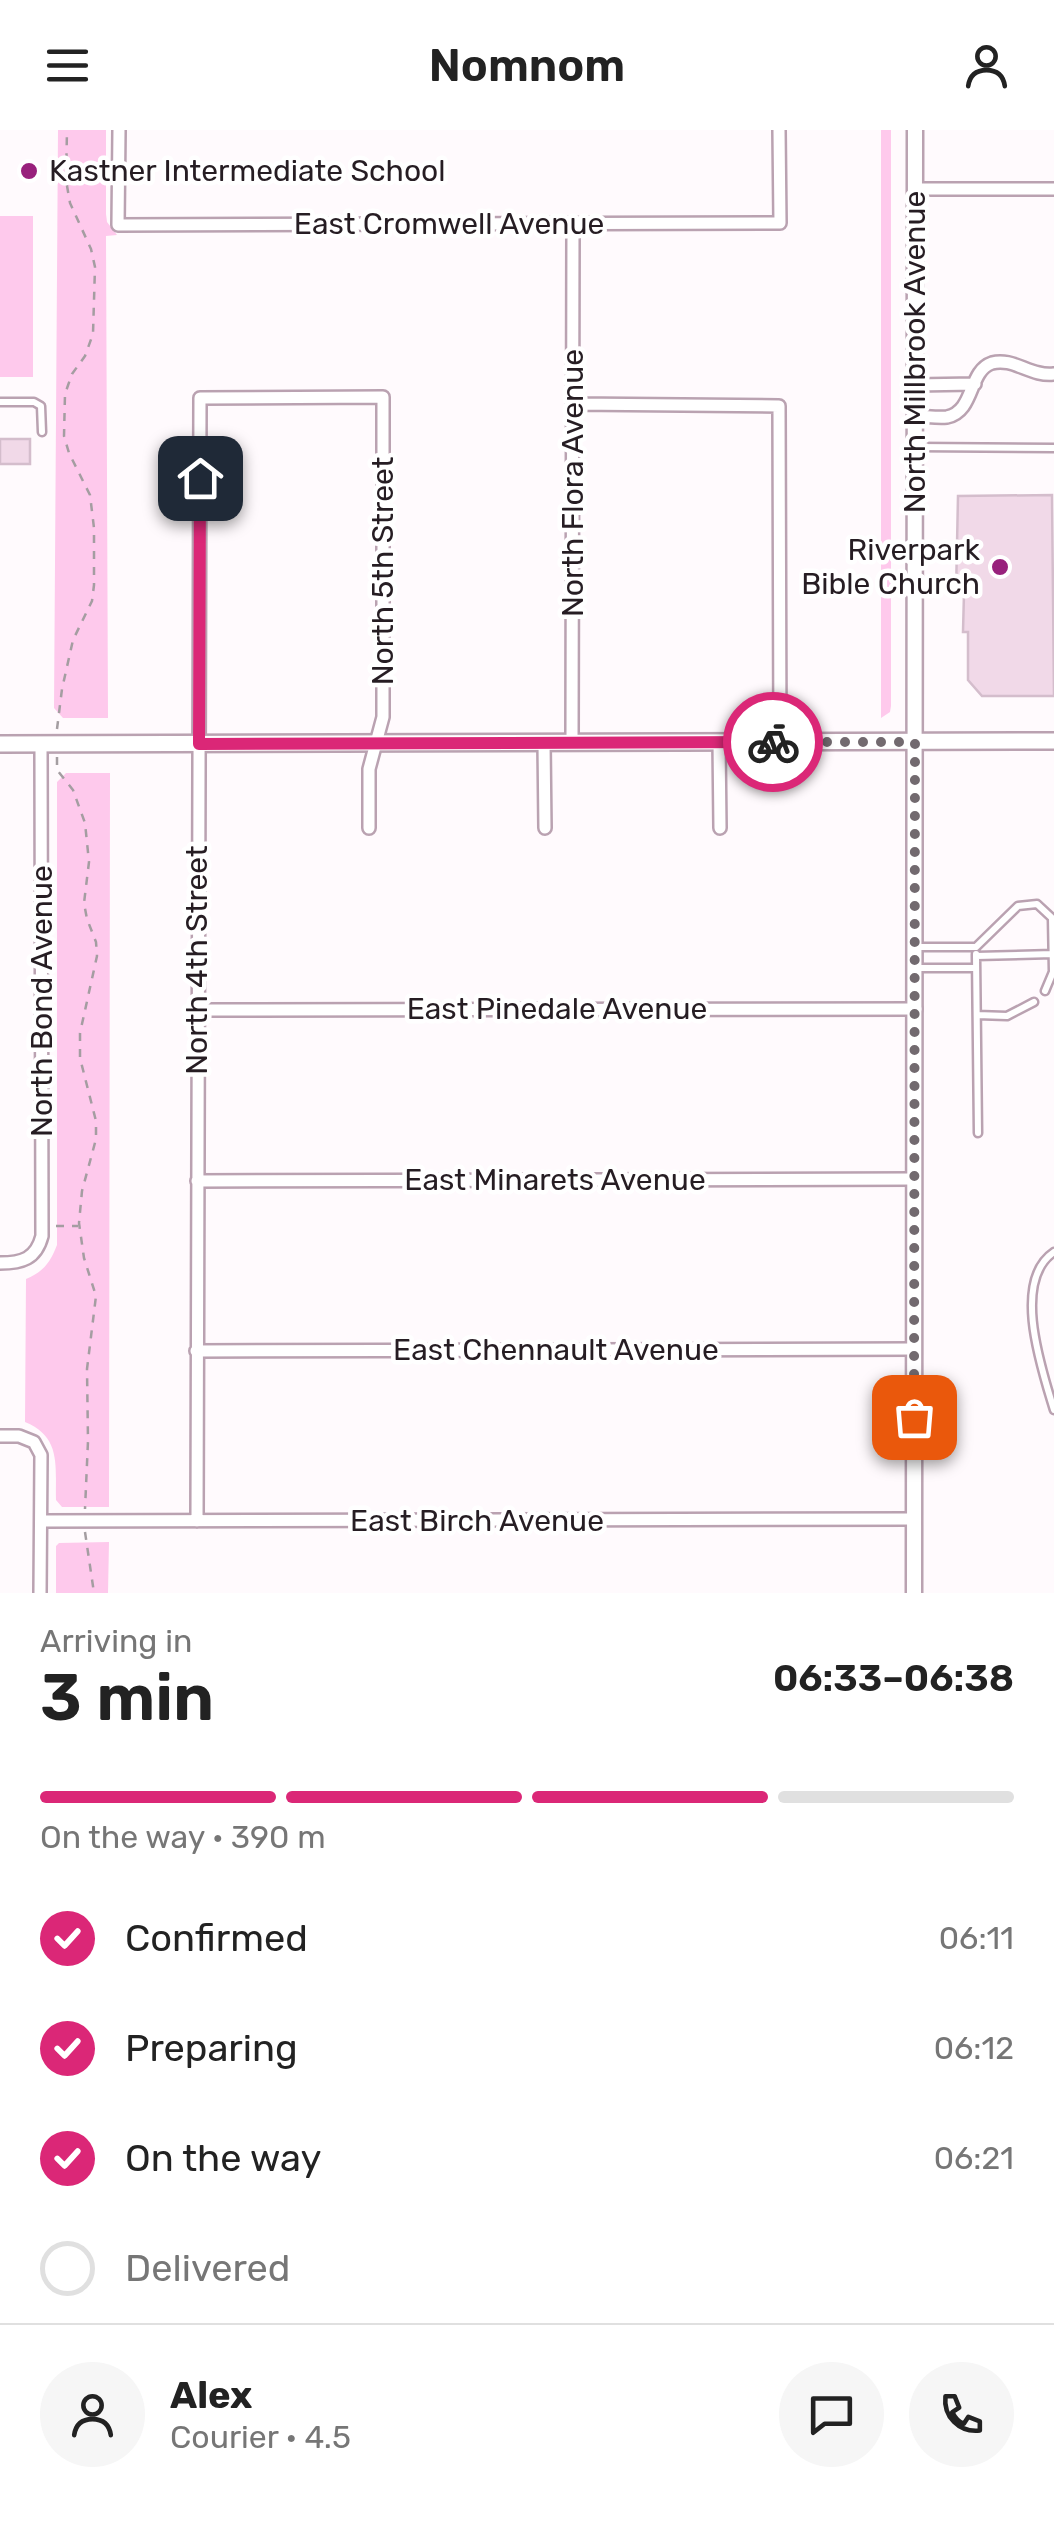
<!DOCTYPE html>
<meta charset="utf-8">
<style>
body{margin:0;font-family:Rubik,sans-serif;background:#f6f6f6;color:#222;height:100vh;display:flex;flex-direction:column;font-size:38px;white-space:nowrap}
*{box-sizing:border-box;margin:0}
p{font-size:32px;color:#767676}
.icon{flex:none;width:55px;height:55px;fill:none;stroke:currentColor;stroke-width:2;stroke-linecap:round;stroke-linejoin:round}
.map{position:relative;height:1463px;overflow:hidden}
.details{display:flex;flex-direction:column;background:#fff;flex:1}
.details>*{flex:none}
.pin{position:absolute;display:grid;place-items:center;width:85px;height:85px;color:#fff;margin:-42px;border-radius:20px;box-shadow:0 5px 15px #0006}
.courier{position:absolute;display:grid;place-items:center;width:100px;height:100px;margin:-50px;border:8px solid #db2777;border-radius:50%;background:#fff;color:#222;box-shadow:0 2px 12px #0007}
.headline em{font-style:normal;font-weight:600}
.headline div{display:flex;flex-direction:column-reverse}
.headline{display:flex;align-items:center;justify-content:space-between;height:170px;padding:0 40px}
h1{font-size:65px;font-weight:600;line-height:75px}
.bar{display:grid;grid-template-columns:repeat(4,1fr);gap:15px 10px;align-content:center;height:120px;padding:0 40px}
.bar i{height:12px;border-radius:8px;background:#e0e0e0}
.bar .on{background:#db2777}
.bar p{grid-column:span 4}
.line{display:flex;align-items:center;gap:25px;padding:0 40px;border-top:2px solid #e0e0e0}
.line div{flex:1}
.round{display:grid;place-items:center;flex:none;width:105px;height:105px;border-radius:52px;background:#f6f6f6}
ol{padding:0 40px;list-style:none}
li{display:flex;align-items:center;gap:30px;height:110px}
li p{margin-inline-start:auto}
li .icon{padding:10px;border-radius:50%;background:#db2777;color:#fff;stroke-width:4}
li:last-child{color:#767676}
li i{width:55px;height:55px;border:5px solid #e0e0e0;border-radius:50%}
header{display:flex;justify-content:space-between;align-items:center;height:130px;padding:0 40px;background:#fff;font-size:45px;font-weight:600}
.map>svg:first-child{display:block}
.green{fill:#fec9ec}
.building{fill:#f1d9e8;stroke:#d4bdcc;stroke-width:2.5}
.lines{fill:none;stroke-linecap:round;stroke-linejoin:round}
.service-casing{stroke:#baa2b1;stroke-width:11}
.minor-casing{stroke:#baa2b1;stroke-width:16}
.tertiary-casing{stroke:#baa2b1;stroke-width:19}
.secondary-casing{stroke:#baa2b1;stroke-width:20}
.path{stroke:#a49da1;stroke-width:2.5;stroke-dasharray:8 8;stroke-linecap:butt}
.service{stroke:#fff;stroke-width:6}
.minor{stroke:#fff;stroke-width:11}
.tertiary{stroke:#fff;stroke-width:14}
.secondary{stroke:#fff;stroke-width:15}
.done{stroke:#726a6f;stroke-width:10;stroke-dasharray:0 18}
.route{stroke:#db2777;stroke-width:12}
.poi-dot{fill:#98217c;stroke:#fff;stroke-width:4}
.labels{text-anchor:middle;dominant-baseline:central;stroke-width:9;stroke-linejoin:round;paint-order:stroke}
.poi-label{font-size:30px;fill:#261d23;stroke:#fff;text-anchor:start}
.street-label{font-size:30px;fill:#261d23;stroke:#fff}
</style>
<header><svg class="icon" aria-label="menu" viewBox="0 0 24 24"><path d="M4 6h16M4 12h16M4 18h16"/></svg>Nomnom<svg class="icon" aria-label="person" viewBox="0 0 24 24"><circle cx="12" cy="8" r="4"/><path d="M4 21q1-7 8-7t8 7"/></svg></header>
<div class="map">
<svg width="1054" height="1463" viewBox="0 0 1054 1463">
<rect width="100%" height="100%" fill="#fffafd"/>
<path class="green" d="M58 0H106V84L107 92 117 105 106 106 108 588H63L54 578Z
M881 0H891V576L890 582 881 588Z
M0 86H33V247H0Z
M66 643H110L109 1377H62L56 1370C55 1337 62 1307 25 1292L26 1149C43 1142 50 1133 57 1115V652Z
M109 1412 108 1463H56V1416L59 1413Z"/>
<path class="building" d="M0 309H30V334H0Z
M1052 365 1054 566H982L968 550V502H963L964 463H956L958 366Z"/>
<g class="lines">
<defs>
<path id="service" d="M0 272H34L41 276 42 302
M915 317 1054 318
M916 817H976L1018 776 1037 774 1052 788 1053 842 1045 861
M976 824V826L1053 824
M976 826 978 1003
M917 838H976
M977 885 1007 886 1034 872
M1054 1122C1011 1151 1042 1240 1054 1280"/>
<path id="minor" d="M119 0 118 95 780 93 779 0
M914 59H1054
M915 255 975 254
M574 274 779 276 780 612
M915 286C925 286 937 288 947 287 975 281 968 241 992 233 1013 227 1031 247 1054 244
M719 612 720 698
M544 613 545 698
M572 613 573 94
M197 880 916 879
M197 1051 914 1049
M0 1133C22 1133 36 1129 42 1106L41 614
M196 1221 915 1219
M0 1306H19L34 1312 41 1325 40 1463
M41 1391 914 1389
M197 1391 200 268 383 267V587L369 639V698"/>
<path id="tertiary" d="M914 1463 915 0"/>
<path id="secondary" d="M0 614 1054 611"/>
</defs>
<use href="#service" class="service-casing"/>
<use href="#minor" class="minor-casing"/>
<use href="#tertiary" class="tertiary-casing"/>
<use href="#secondary" class="secondary-casing"/>
<path class="path" d="M57 599 62 559 73 510 92 471 94 455V398L90 365 69 323 64 306 65 264 72 244 85 226 93 204 95 137 91 119 70 73 66 50 67 0
M57 627V640L73 660 85 693 89 732 84 773 87 789 96 812 97 826 80 903V928L96 991V1009L82 1061 79 1093 84 1128 96 1166 87 1239 88 1311 85 1379
M56 1096H78
M85 1402 94 1463"/>
<use href="#service" class="service"/>
<use href="#minor" class="minor"/>
<use href="#tertiary" class="tertiary"/>
<use href="#secondary" class="secondary"/>
</g>
<g class="lines">
<path class="done" d="M773 612H915L914 1287"/>
<path class="route" d="M200 348 199 614 773 612"/>
</g>
<g class="poi-dot">
<circle cx="29" cy="41" r="10"/>
<circle cx="1000" cy="437" r="10"/>
</g>
<g class="labels">
<g class="poi-label">
<text x="49" y="41">Kastner Intermediate School</text>
<text x="980" y="420" text-anchor="end">Riverpark<tspan x="980" dy="34">Bible Church</tspan></text>
</g>
<g class="street-label">
<text x="449" y="94">East Cromwell Avenue</text>
<text transform="translate(915 222) rotate(-90)">North Millbrook Avenue</text>
<text transform="translate(573 353) rotate(-90)">North Flora Avenue</text>
<text transform="translate(383 441) rotate(-90)">North 5th Street</text>
<text transform="translate(197 830) rotate(-90)">North 4th Street</text>
<text transform="translate(42 871) rotate(-90)">North Bond Avenue</text>
<text x="557" y="879">East Pinedale Avenue</text>
<text x="555" y="1050">East Minarets Avenue</text>
<text x="556" y="1220">East Chennault Avenue</text>
<text x="477" y="1391">East Birch Avenue</text>
</g>
</g>
</svg>
<div class="pin" style="left:914px;top:1287px;background:#ea580c"><svg class="icon" aria-label="bag" viewBox="0 0 24 24"><path d="M5 8h14l-1 12H6zM9 8a3 3 0 0 1 6 0"/></svg></div>
<div class="pin" style="left:200px;top:348px;background:#1f2937"><svg class="icon" aria-label="home" viewBox="0 0 24 24"><path d="M3 11l9-7 9 7M6 9v11h12V9"/></svg></div>
<div class="courier" style="left:773px;top:612px"><svg class="icon" aria-label="bike" viewBox="0 0 24 24"><circle cx="6" cy="16" r="4"/><circle cx="18" cy="16" r="4"/><path d="M6 16l4-8h5l3 8M10 8l3 8H6M13 5h3"/></svg></div>
</div>
<section class="details">
<div class="headline"><div><h1>3 min</h1><p>Arriving in</p></div><em>06:33–06:38</em></div>
<div class="bar"><i class="on"></i><i class="on"></i><i class="on"></i><i></i><p>On the way · 390 m</p></div>
<ol>
<li><svg class="icon" aria-label="check" viewBox="0 0 24 24"><path d="M5 12l5 5 9-10"/></svg>Confirmed<p>06:11</p></li>
<li><svg class="icon" aria-label="check" viewBox="0 0 24 24"><path d="M5 12l5 5 9-10"/></svg>Preparing<p>06:12</p></li>
<li><svg class="icon" aria-label="check" viewBox="0 0 24 24"><path d="M5 12l5 5 9-10"/></svg>On the way<p>06:21</p></li>
<li><i></i>Delivered</li>
</ol>
<div class="line" style="height:180px"><a class="round"><svg class="icon" aria-label="person" viewBox="0 0 24 24"><circle cx="12" cy="8" r="4"/><path d="M4 21q1-7 8-7t8 7"/></svg></a><div><b>Alex</b><p>Courier · 4.5</p></div><a class="round"><svg class="icon" aria-label="chat" viewBox="0 0 24 24"><path d="M4 5h16v11H9l-5 4z"/></svg></a><a class="round"><svg class="icon" aria-label="phone" viewBox="0 0 24 24"><path d="M5 4h4l2 5-3 2q2 4 5 5l2-3 5 2v4C11 20 4 13 5 4z"/></svg></a></div>
</section>
